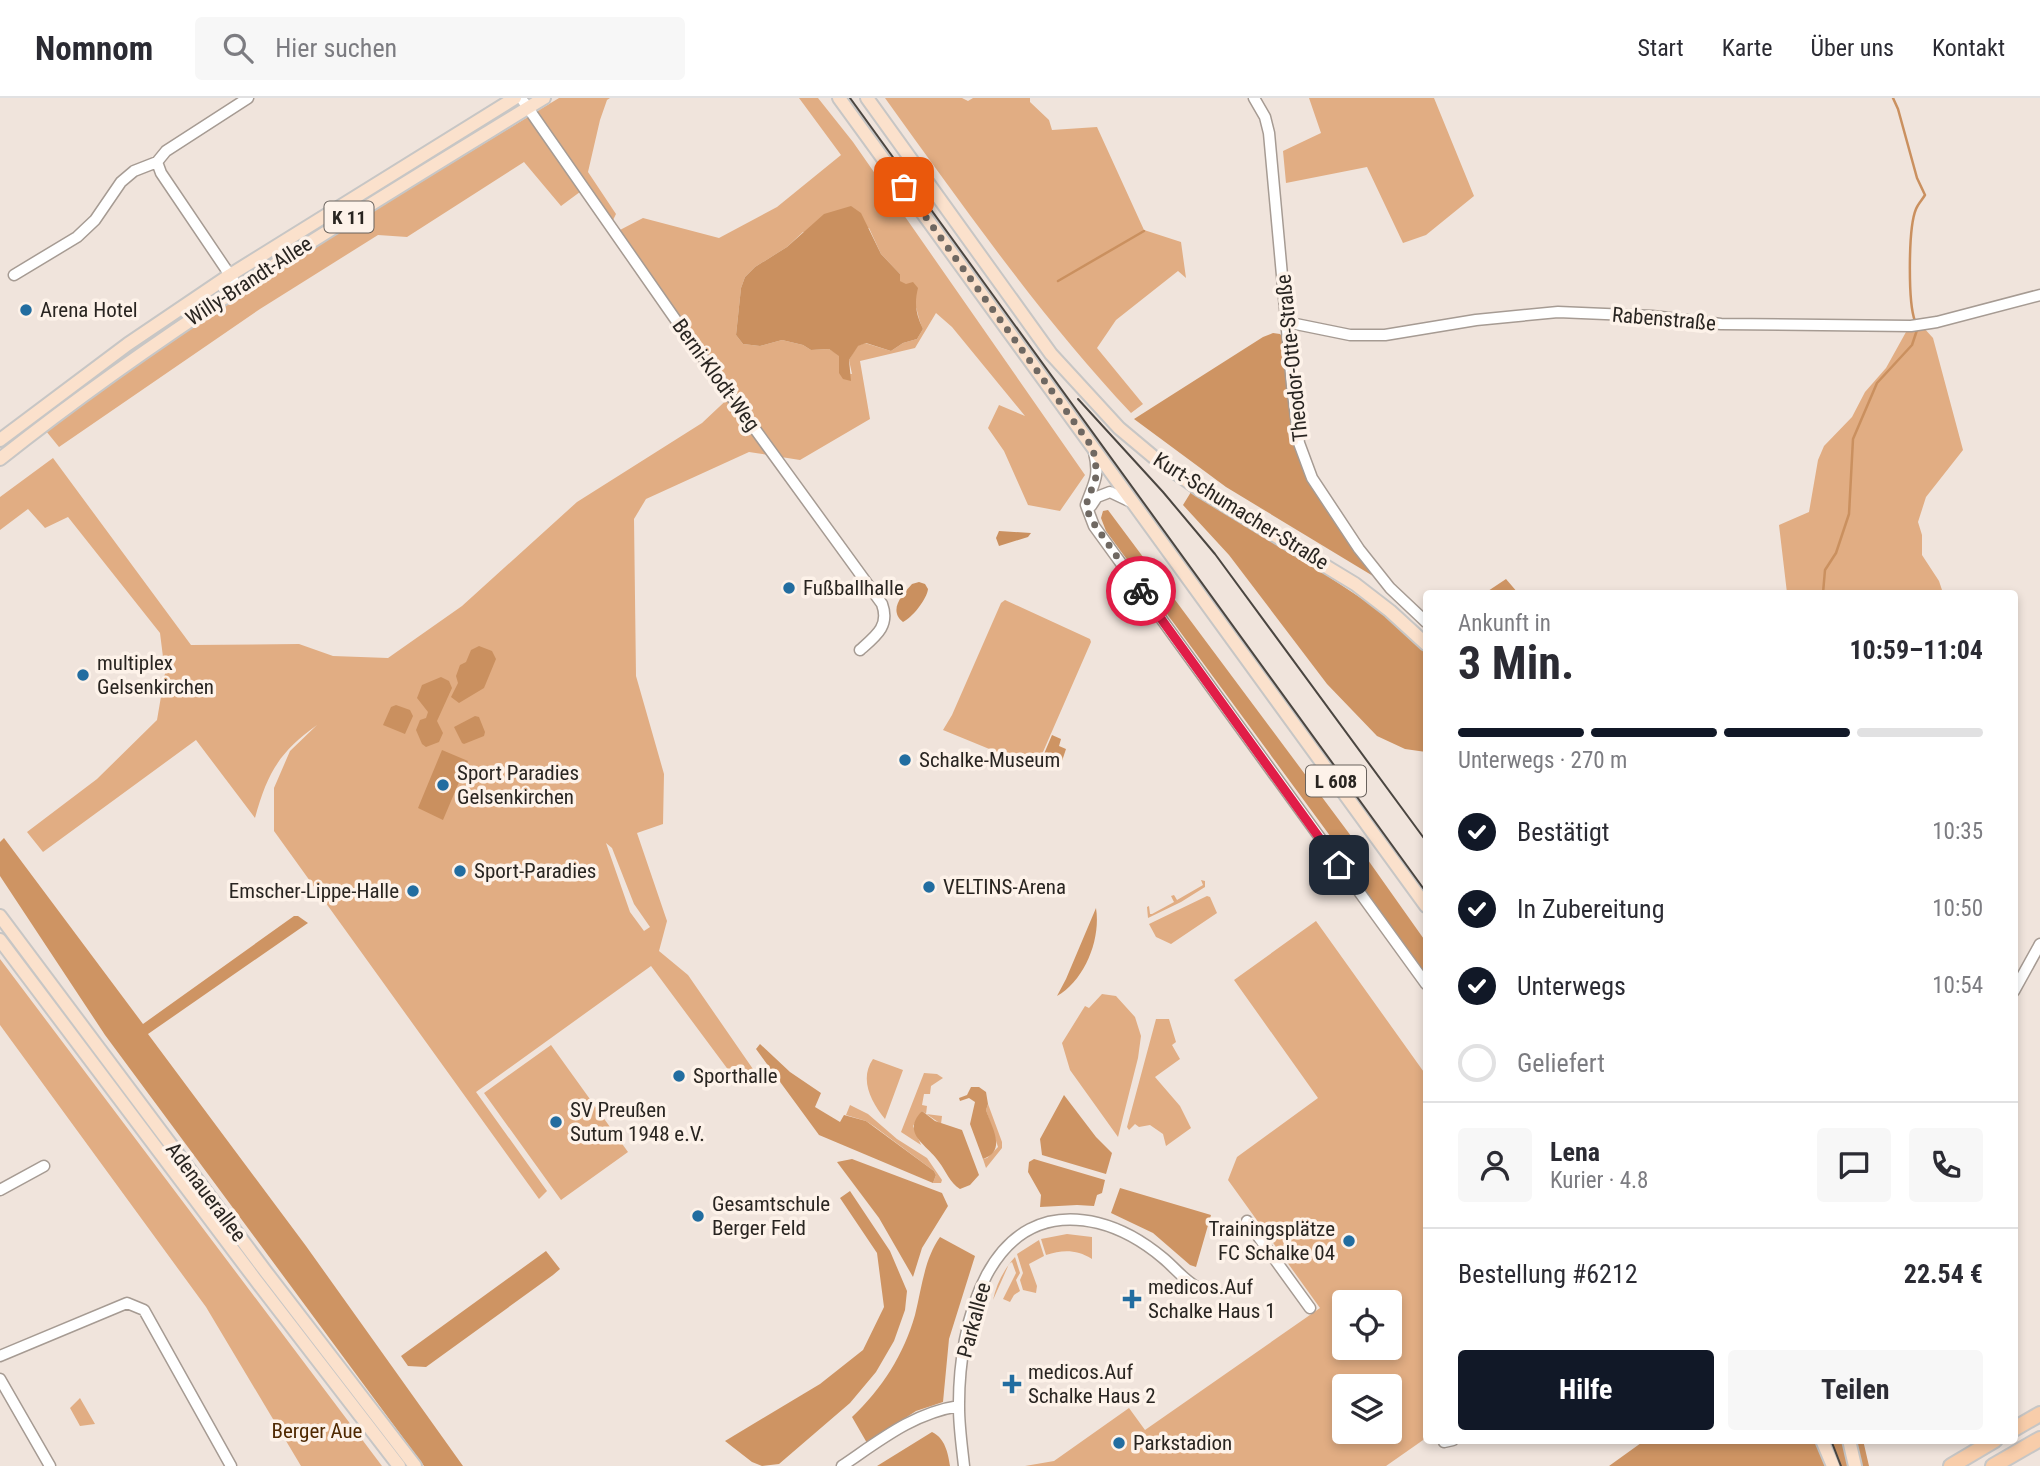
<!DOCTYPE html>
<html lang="de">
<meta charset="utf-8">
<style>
body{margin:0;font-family:"Roboto Condensed",sans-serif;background:#f7f7f7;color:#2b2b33;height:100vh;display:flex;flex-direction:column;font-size:26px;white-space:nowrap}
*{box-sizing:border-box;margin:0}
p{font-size:23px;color:#7c7c81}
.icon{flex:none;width:38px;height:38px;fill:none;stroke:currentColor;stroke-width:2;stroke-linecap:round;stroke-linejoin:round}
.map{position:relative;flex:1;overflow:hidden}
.side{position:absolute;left:1423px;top:492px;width:595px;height:854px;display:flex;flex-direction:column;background:#fff;border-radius:7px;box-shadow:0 4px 10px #0003}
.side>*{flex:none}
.buttons{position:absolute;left:1332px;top:1192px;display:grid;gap:14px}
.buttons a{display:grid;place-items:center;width:70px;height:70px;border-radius:7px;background:#fff;box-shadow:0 4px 10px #0003;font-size:35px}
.pin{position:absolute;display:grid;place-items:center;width:60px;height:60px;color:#fff;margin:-30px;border-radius:14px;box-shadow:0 4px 10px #0006}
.courier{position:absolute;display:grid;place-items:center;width:70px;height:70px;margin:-35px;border:5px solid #e11d48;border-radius:50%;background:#fff;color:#222;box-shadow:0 2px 9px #0007}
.head em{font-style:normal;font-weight:700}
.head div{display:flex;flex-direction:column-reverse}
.head{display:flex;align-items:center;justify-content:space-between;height:119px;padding:0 35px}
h1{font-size:46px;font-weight:700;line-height:52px}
.bar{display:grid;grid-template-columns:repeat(4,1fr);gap:10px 7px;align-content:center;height:84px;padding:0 35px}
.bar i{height:9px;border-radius:5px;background:#e1e1e2}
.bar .current{background:#111827}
.bar p{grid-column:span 4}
.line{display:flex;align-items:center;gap:18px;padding:0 35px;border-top:2px solid #e1e1e2}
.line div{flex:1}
.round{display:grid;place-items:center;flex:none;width:74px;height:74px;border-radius:7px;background:#f7f7f7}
ol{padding:0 35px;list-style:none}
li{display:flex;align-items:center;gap:21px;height:77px}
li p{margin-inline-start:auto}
li .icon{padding:7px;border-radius:50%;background:#111827;color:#fff;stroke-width:4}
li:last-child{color:#7c7c81}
li i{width:38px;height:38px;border:4px solid #e1e1e2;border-radius:50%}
.primary-button{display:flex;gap:14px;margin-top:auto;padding:14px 35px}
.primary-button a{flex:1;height:80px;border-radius:7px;background:#111827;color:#fff;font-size:28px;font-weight:700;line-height:80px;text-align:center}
.primary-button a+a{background:#f7f7f7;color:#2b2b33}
header{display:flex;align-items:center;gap:42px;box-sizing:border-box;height:98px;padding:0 35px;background:#fff;border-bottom:2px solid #e1e1e2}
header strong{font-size:33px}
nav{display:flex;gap:38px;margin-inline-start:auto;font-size:24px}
.search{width:490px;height:63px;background:#f7f7f7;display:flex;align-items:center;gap:18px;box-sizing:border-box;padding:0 24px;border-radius:7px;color:#7c7c81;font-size:26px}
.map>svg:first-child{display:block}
.green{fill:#e1ad83;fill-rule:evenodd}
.forest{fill:#ce9463}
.water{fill:#ca905f}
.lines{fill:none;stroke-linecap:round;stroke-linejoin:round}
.stream{stroke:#ca905f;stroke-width:2.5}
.minor-casing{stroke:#a69b93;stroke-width:13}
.major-casing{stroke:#c7c6c5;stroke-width:16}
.highway-casing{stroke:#c7c6c5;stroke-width:18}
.minor{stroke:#fff;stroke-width:10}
.major{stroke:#fbe1cc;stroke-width:12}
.highway{stroke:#f8cdaa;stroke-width:14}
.tram{stroke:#4b4641;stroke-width:2}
.done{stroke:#6f6862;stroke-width:7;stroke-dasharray:0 12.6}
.route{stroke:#e11d48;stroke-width:9}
.poi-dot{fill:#226da0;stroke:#fdf2e9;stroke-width:2.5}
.labels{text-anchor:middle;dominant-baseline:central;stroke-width:7;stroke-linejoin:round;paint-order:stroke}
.shield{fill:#fdf2e9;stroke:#69625d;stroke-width:2}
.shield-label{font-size:19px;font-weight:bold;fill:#292521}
.street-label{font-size:21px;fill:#292521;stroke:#fdf2e9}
.poi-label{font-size:21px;fill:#292521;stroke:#fdf2e9;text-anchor:start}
.park-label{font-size:21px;fill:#4f2901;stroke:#fdf2e9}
</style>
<header>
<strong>Nomnom</strong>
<div class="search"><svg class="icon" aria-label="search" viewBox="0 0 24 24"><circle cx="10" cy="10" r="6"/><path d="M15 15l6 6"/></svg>Hier suchen</div>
<nav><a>Start</a><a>Karte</a><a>Über uns</a><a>Kontakt</a></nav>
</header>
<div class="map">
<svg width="2040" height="1368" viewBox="0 0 2040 1368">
<rect width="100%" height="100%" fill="#f0e4dc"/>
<path class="green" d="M559 0H610L607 2 600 22 588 74 616 116 613 122 588 88 561 108 524 64 407 139 378 137 260 211 59 349 46 333 236 196Z
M799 0H818L853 44 1085 377 1060 413 1028 407 1004 353 988 330 999 307 1025 318 952 229 936 215 915 250 860 263 870 321 800 362 749 354 646 401 634 421 636 578 664 676 663 726 637 735 667 823 659 853 688 877 755 974 738 985 651 868 476 994 547 1093 539 1101 274 733V690L290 653 317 627C279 654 267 676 255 720L196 642 43 754 27 734 97 681 157 622 165 575 160 535 68 419 45 430 28 411 0 432V399L53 360 191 547 299 546 333 558 388 560 462 508 577 404 702 325 735 294 618 133 643 120 719 140 777 109 841 57ZM869 130 881 156 900 176 899 183C917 192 915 215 923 231L917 241 903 245 891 253 865 245 857 248 849 262 852 276 839 275V257L829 251 811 252 803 247 782 242 760 248 743 246 736 237 741 190 745 179 755 169 787 149 803 134ZM606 745 612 750 634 806 650 829 644 833 630 814Z
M885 0H962L968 3 973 0H1030V4L1049 22 1052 32 1097 29 1144 132 1181 144 1186 180 1178 173 1116 222 1097 250 1143 306 1131 315C1040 218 963 108 885 0Z
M1309 0H1434L1474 98 1426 137 1403 145 1367 69 1286 85 1283 53 1321 35Z
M1923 229 1933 240 1963 352 1926 399 1918 424 1922 437V457L1939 483 1943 495H1787L1779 427 1809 414 1818 362 1824 348 1852 319 1865 294 1886 270 1906 234Z
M1005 502 1090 541 1091 544 1036 670 943 632 952 617 1001 505Z
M1201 782 1205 783V789L1181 804 1148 820 1147 809 1149 808 1150 816H1152L1174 804 1171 798 1174 797 1177 802 1203 787Z
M1207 798 1210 799 1217 815 1171 846 1156 839 1149 826Z
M1316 823 1426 977V1340L1386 1368H1025L1054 1363 1129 1310 1145 1332 1320 1210 1228 1082 1237 1059 1318 1000 1234 882ZM1344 1204H1390V1250H1344ZM1344 1288H1390V1334H1344Z
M0 861 382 1368H301L206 1209 0 927Z
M1102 896 1116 898 1135 919 1141 938 1138 960 1118 1039 1070 972 1062 945 1085 908 1089 910Z
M1156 921H1169L1176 944 1172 947 1180 961 1155 979 1180 1008 1191 1030 1166 1048 1163 1036 1150 1027 1139 1029 1135 1026 1129 1032 1127 1029Z
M551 947 628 1054 561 1102 484 995Z
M873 961 903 972 885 1021C871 1004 859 981 873 961Z
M924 975 937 976 943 980 931 988 930 996H924L922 1007 927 1008 926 1016 942 1018 941 1026 922 1013 913 1028 921 1047 901 1034Z
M988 1006 1002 1044V1050L986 1070 983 1061 987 1060 998 1049 986 1012Z
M850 1007 868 1016 897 1041 927 1060 942 1082 941 1085H933L936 1077 934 1073 875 1029 866 1023 846 1017Z
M1067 1136 1092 1139V1161C1076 1151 1062 1152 1046 1157L1041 1141Z
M1039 1142 1044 1158 1029 1166 1037 1188 1036 1195 1023 1192 1020 1182 1023 1175 1017 1156Z
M1015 1159 1020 1175 1016 1182 1020 1193 1014 1197 1010 1204 1003 1201 1016 1175 1012 1164 1009 1166 993 1202C996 1187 1004 1171 1015 1159Z
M80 1300 95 1326 80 1328 70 1310Z"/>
<path class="forest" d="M1273 235 1280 236 1285 241 1293 329 1333 417 1373 478 1226 389 1134 321 1263 239Z
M1191 394 1273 442 1379 512 1414 544 1426 536V654L1405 651 1377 638 1327 586 1229 457 1183 407Z
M1108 412 1351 738 1426 844V884L1366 801 1359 781 1350 765 1106 433 1101 420 1103 413Z
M1506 481 1518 495H1485Z
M1052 637 1061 641 1059 648 1066 651 1060 669 1052 665 1038 670Z
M4 740 143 926 294 818H298L308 825 148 936 306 1148 463 1368H424L105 937 0 778V744Z
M1096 810C1101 841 1085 882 1057 898L1066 881Z
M760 946 790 974 821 995 815 1009 840 1024 844 1017 866 1023 934 1073 936 1077 933 1085 819 1037 756 951Z
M971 989H979L986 994 988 1006 986 1012C992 1030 1007 1053 983 1061L970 1026 975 1004 969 1000 960 1003 959 1000 967 997Z
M1064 997 1096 1039 1112 1055 1106 1076 1042 1057 1040 1041Z
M922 1013 935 1023 962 1032 979 1077 970 1087 960 1091C950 1085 946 1073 939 1064 928 1047 900 1036 922 1013Z
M852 1061 942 1095 948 1108 922 1150 913 1179 879 1120 837 1064Z
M1034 1061 1105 1082 1102 1095 1097 1097 1094 1108 1077 1107 1040 1109 1041 1097 1028 1074 1029 1064Z
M1120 1090 1211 1117 1196 1169 1190 1167 1153 1135 1111 1115Z
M850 1093 890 1153 907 1193 905 1212 894 1243 876 1274 850 1305 779 1366 762 1368 752 1364 725 1343 820 1286 863 1252 884 1209 877 1155 840 1100Z
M940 1139 975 1158 949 1241 943 1304 916 1313 867 1345 852 1319C882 1291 904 1256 915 1217 922 1189 924 1162 940 1139Z
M546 1153 560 1171 553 1177 426 1269 408 1268 401 1258Z
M932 1334C945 1340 948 1355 950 1368H877Z
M1640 1342H1863L1869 1368H1609L1641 1345Z"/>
<path class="water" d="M851 108 861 115 881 156 900 176V183L906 186 913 184 918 190C914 206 916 216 923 231L917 241 903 245 891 253 866 245 858 248 849 262 851 283 843 281 839 275V258L829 251 811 252 803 247 782 242 760 248 743 246 736 237 741 190 745 179 755 169 787 149 824 116Z
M999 433 1031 435 1028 439 999 448 996 440Z
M919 484 925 486 928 491C927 501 912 520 903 524 888 512 902 497 912 486Z
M479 548 492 553 496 561 484 590 459 605 451 599 458 585 456 578 460 567 466 564 471 552Z
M441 579 449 583 452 590 437 623 443 635 439 644 426 649 422 646 416 632 420 622 426 620 428 614 417 600 422 587Z
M396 607 410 612 413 618 405 636 383 627 391 609Z
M475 618 479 619 485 634 484 638 464 646 462 645 454 629Z
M442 652 468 663 443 722 418 710Z"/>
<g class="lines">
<path class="stream" d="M1893 0 1898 11 1917 80 1925 97C1922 102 1918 106 1916 111 1908 130 1908 205 1915 223
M1058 183 1144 133
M1823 495 1825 472 1836 455 1849 416 1853 341 1877 285 1912 247 1917 232"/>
<defs>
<path id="minor" d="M521 0 680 228 882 506C890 528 876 538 860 552
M1254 0 1265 19 1269 35 1292 287 1299 345 1312 380 1359 451 1390 490 1426 524
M14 177 77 139 95 122 121 84 134 73 157 64
M238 189 161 75 157 64 166 53 248 0
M1286 224 1350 237H1385L1476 222 1558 214 1652 218 1721 226 1911 228 1937 224 2040 197
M1094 354C1100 379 1094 384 1086 407L1094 428 1426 886
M1091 408 1097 399 1110 394 1131 404
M2014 893 2040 846
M0 1092 44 1068
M1247 1123 1310 1210
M0 1258 127 1205 144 1212 231 1368
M0 1281 50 1368
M1444 1344 1453 1342
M842 1368C879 1343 913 1315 959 1308
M964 1368C962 1349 959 1329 959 1310 958 1227 988 1099 1098 1125 1122 1131 1144 1144 1163 1160 1174 1169 1182 1180 1195 1188"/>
<path id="major" d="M839 0 1426 808
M867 0 1051 256 1119 330 1156 361 1200 392 1355 486 1390 513 1426 546
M0 342 128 246 230 177 515 0
M0 361C171 225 358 114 544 0
M0 818 266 1174 415 1368
M0 842 255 1181 399 1368
M1822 1342 1833 1368
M1849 1342 1855 1368"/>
<path id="highway" d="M2014 1331 2040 1316
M1951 1368 1995 1342
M1993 1368 2040 1341"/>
</defs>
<use href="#minor" class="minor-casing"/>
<use href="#major" class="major-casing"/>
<use href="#highway" class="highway-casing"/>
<use href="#minor" class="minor"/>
<use href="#major" class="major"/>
<use href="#highway" class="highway"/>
<path class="tram" d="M850 0 1426 794
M1078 301 1163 394 1215 456 1426 743
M1831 1342 1841 1368"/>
</g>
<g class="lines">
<path class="done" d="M904 89 1093 350 1097 376 1086 407 1090 420 1141 493"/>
<path class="route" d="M1141 493 1339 767"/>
</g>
<g class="poi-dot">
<circle cx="26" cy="212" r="7"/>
<circle cx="789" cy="490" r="7"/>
<circle cx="83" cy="577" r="7"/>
<circle cx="905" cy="662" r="7"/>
<circle cx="443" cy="687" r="7"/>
<circle cx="460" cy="773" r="7"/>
<circle cx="929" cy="789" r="7"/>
<circle cx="413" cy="793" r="7"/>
<circle cx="679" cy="978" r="7"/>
<circle cx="556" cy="1024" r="7"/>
<circle cx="698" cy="1118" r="7"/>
<circle cx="1349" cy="1143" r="7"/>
<path d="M1128.5 1190.5h7v7h7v7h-7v7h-7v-7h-7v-7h7z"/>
<path d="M1008.5 1275.5h7v7h7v7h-7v7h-7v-7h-7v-7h7z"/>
<circle cx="1119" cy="1345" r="7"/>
</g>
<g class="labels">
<g class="shield">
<rect x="324.5" y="103.5" width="49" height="31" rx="5"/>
<rect x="1306" y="667.5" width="60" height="31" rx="5"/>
</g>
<g class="shield-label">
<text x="349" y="119">K 11</text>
<text x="1336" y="683">L 608</text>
</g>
<g class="street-label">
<text transform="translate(249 183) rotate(-33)">Willy-Brandt-Allee</text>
<text transform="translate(1664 221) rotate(5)">Rabenstraße</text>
<text transform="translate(1292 260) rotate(-96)">Theodor-Otte-Straße</text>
<text transform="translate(716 277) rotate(54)">Berni-Klodt-Weg</text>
<text transform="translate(1241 413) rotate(32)">Kurt-Schumacher-Straße</text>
<text transform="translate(206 1094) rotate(53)">Adenauerallee</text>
<text transform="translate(974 1222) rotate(-75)">Parkallee</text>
</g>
<g class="poi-label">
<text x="40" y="212">Arena Hotel</text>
<text x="803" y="490">Fußballhalle</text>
<text x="97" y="565">multiplex<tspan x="97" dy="24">Gelsenkirchen</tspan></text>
<text x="919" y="662">Schalke-Museum</text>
<text x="457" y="675">Sport Paradies<tspan x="457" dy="24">Gelsenkirchen</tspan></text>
<text x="474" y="773">Sport-Paradies</text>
<text x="943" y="789">VELTINS-Arena</text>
<text x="399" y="793" text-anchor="end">Emscher-Lippe-Halle</text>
<text x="693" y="978">Sporthalle</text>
<text x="570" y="1012">SV Preußen<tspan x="570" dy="24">Sutum 1948 e.V.</tspan></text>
<text x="712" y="1106">Gesamtschule<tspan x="712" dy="24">Berger Feld</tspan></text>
<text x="1335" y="1131" text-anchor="end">Trainingsplätze<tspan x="1335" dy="24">FC Schalke 04</tspan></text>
<text x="1148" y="1189">medicos.Auf<tspan x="1148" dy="24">Schalke Haus 1</tspan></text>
<text x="1028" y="1274">medicos.Auf<tspan x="1028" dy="24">Schalke Haus 2</tspan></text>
<text x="1133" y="1345">Parkstadion</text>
</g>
<g class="park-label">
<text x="317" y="1333">Berger Aue</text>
</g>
</g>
</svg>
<div class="buttons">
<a><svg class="icon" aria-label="locate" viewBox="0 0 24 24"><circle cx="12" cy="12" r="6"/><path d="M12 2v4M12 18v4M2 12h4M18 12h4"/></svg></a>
<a><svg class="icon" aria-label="layers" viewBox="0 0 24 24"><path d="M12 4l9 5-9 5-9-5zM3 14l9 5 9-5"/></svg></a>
</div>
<div class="pin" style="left:904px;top:89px;background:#ea580c"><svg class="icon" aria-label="bag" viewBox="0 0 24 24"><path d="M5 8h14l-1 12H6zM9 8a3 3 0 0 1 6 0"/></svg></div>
<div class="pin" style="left:1339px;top:767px;background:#1f2937"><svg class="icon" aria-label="home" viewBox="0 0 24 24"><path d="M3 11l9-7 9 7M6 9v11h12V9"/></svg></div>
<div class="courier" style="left:1141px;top:493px"><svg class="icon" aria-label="bike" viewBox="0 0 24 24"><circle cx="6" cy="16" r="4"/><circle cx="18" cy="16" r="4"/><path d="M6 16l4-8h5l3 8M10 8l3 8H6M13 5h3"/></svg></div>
<section class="side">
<div class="head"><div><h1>3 Min.</h1><p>Ankunft in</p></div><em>10:59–11:04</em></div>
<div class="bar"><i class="current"></i><i class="current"></i><i class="current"></i><i></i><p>Unterwegs · 270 m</p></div>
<ol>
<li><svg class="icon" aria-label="check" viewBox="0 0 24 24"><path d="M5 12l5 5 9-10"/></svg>Bestätigt<p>10:35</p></li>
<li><svg class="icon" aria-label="check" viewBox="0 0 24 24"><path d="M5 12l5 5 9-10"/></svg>In Zubereitung<p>10:50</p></li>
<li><svg class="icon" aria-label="check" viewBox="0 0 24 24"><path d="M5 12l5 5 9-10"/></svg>Unterwegs<p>10:54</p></li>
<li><i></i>Geliefert</li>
</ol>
<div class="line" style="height:126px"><a class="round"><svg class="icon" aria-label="person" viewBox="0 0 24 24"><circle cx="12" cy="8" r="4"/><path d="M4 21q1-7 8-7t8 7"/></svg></a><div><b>Lena</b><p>Kurier · 4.8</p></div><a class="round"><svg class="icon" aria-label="chat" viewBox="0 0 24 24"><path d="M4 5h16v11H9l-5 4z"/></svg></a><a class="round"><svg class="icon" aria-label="phone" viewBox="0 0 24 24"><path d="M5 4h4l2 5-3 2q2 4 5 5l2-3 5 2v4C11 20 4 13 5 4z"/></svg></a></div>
<div class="line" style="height:91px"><div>Bestellung #6212</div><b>22.54 €</b></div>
<div class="primary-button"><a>Hilfe</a><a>Teilen</a></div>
</section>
</div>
